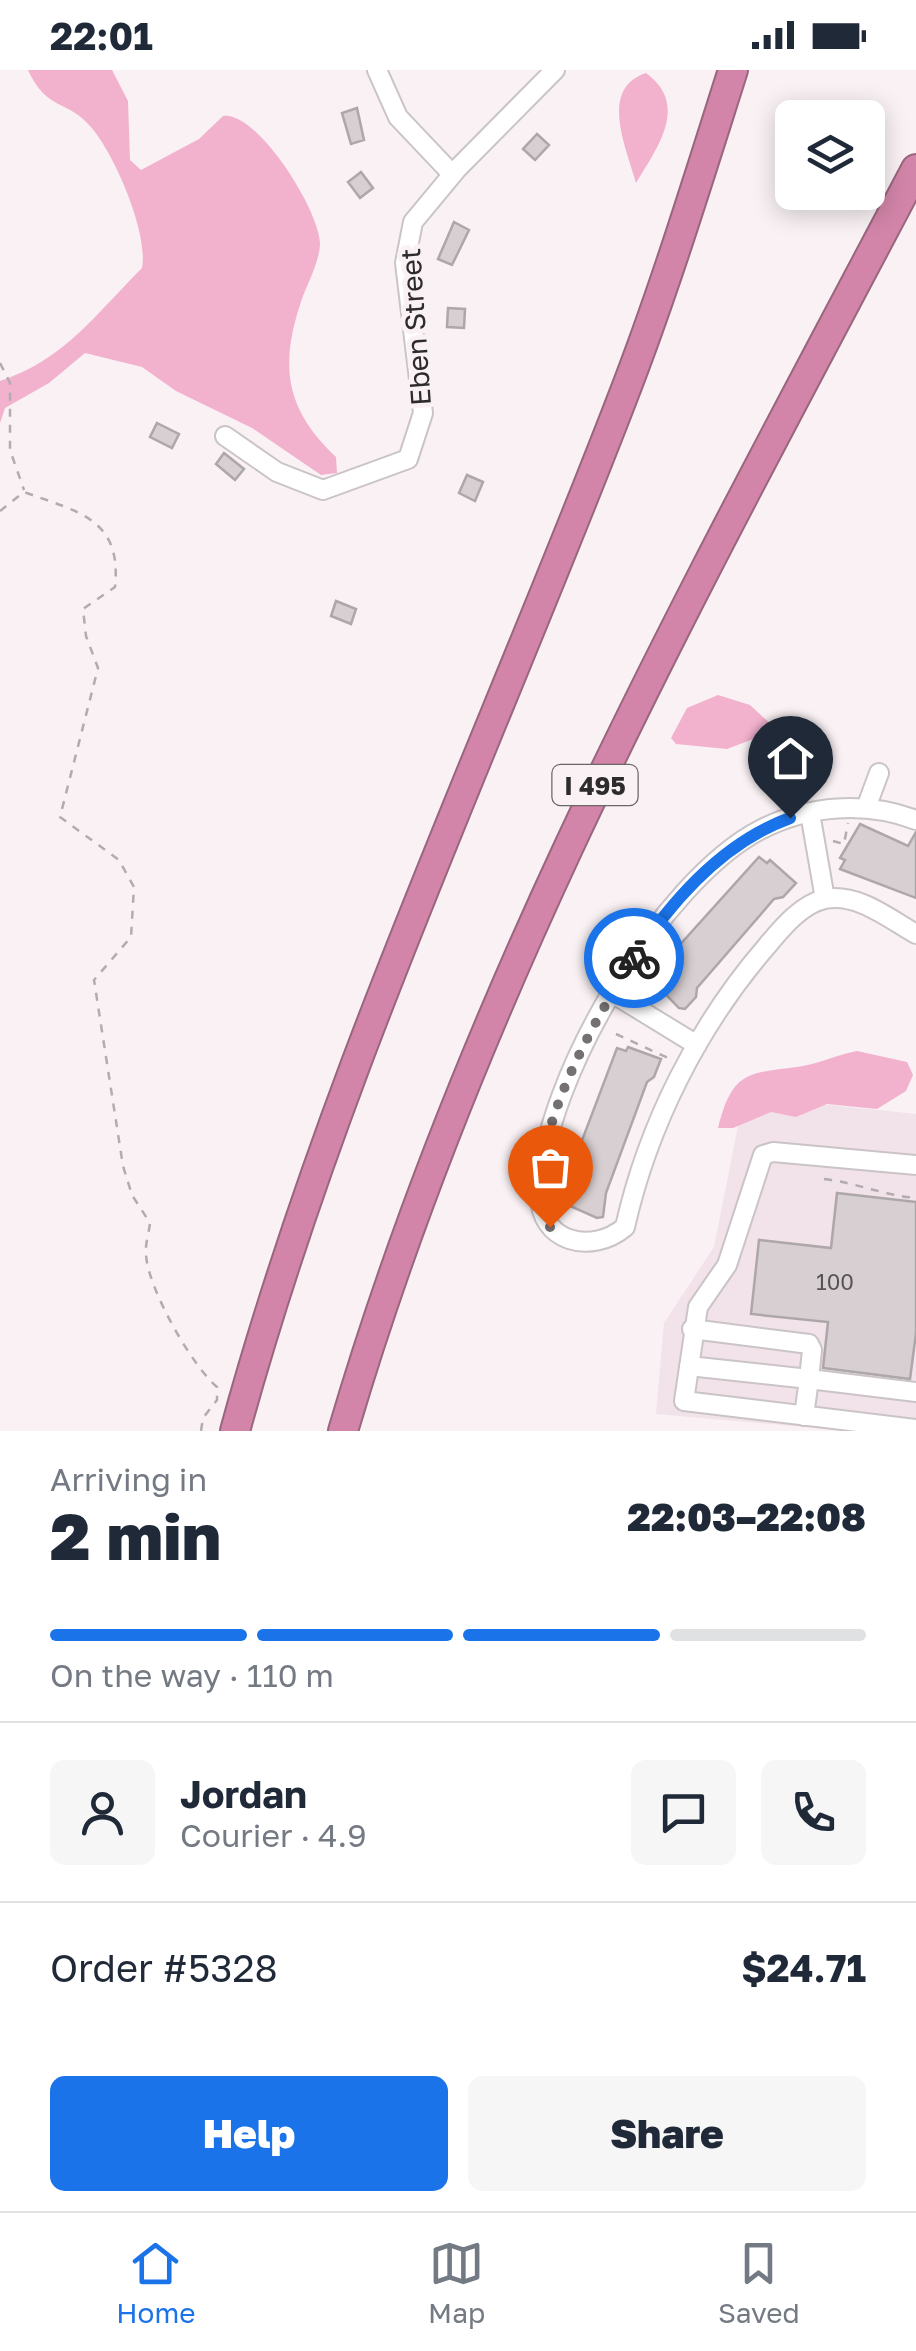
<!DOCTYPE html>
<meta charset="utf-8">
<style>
body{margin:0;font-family:"Golos Text",sans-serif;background:#f6f6f7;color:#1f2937;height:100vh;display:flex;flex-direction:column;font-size:38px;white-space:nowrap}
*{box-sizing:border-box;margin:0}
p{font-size:32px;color:#747a83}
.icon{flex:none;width:55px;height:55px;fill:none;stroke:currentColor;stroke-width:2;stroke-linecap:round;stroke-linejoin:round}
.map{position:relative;height:1361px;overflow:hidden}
.panel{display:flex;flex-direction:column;background:#fff;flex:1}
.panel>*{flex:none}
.fabs{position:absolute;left:775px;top:30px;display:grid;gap:20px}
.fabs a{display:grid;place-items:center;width:110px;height:110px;border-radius:15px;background:#fff;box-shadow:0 5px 25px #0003;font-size:50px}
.pin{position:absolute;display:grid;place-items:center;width:85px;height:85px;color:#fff;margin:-102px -42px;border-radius:50% 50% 50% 0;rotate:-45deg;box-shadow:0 0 10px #0007}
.pin .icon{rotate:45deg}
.courier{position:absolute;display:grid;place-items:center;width:100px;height:100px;margin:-50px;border:8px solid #1a73e8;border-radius:50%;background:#fff;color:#222;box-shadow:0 2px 12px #0007}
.headline em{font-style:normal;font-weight:800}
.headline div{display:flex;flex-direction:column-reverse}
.headline{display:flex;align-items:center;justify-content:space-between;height:170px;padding:0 50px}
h1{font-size:65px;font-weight:800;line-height:75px}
.bar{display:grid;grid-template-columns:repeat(4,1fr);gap:15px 10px;align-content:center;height:120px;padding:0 50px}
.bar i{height:12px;border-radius:8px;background:#e0e1e3}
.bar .current{background:#1a73e8}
.bar p{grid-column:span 4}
.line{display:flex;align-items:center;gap:25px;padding:0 50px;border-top:2px solid #e0e1e3}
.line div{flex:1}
.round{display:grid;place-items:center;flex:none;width:105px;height:105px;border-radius:15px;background:#f6f6f7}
.button{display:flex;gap:20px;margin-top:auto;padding:20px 50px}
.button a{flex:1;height:115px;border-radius:15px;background:#1a73e8;color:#fff;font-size:40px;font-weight:800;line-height:115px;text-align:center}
.button a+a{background:#f6f6f7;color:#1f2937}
.status{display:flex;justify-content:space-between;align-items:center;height:70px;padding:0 50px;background:#fff;direction:ltr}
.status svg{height:28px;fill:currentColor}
.tabs{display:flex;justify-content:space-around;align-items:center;height:140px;border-top:2px solid #e0e1e3;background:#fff;font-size:28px;color:#747a83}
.tabs a{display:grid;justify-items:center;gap:5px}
.tabs .current{color:#1a73e8}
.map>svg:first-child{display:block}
.built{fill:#f2e2e9}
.green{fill:#f2b1cd}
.building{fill:#d7cfd2;stroke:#aea7a9;stroke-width:2.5}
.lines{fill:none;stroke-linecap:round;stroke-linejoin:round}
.minor-casing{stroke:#cbc4c7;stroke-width:22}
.highway-casing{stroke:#99667d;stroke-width:32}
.path{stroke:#b2acae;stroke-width:2.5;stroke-dasharray:8 8;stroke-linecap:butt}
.minor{stroke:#fff;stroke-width:18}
.highway{stroke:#d285a8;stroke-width:28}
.done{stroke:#757072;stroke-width:10;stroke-dasharray:0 18}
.route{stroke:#1a73e8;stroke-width:12}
.labels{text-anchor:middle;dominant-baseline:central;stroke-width:10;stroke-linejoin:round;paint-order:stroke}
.number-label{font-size:22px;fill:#585456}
.shield{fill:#f9f1f4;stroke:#6b6668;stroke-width:2.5}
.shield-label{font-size:25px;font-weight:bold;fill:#2e2b2c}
.street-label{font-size:28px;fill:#2e2b2c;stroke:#f9f1f4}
</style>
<div class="status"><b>22:01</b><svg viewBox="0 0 49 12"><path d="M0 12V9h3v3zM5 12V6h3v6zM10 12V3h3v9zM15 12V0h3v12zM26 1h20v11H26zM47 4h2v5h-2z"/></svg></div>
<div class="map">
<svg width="916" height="1361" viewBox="0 0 916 1361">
<rect width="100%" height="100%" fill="#f9f1f4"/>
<path class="built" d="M744 1026 916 1044V1361H850L656 1344 664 1253 714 1177Z"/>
<path class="green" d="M28 0H112L128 31 130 90 141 100 199 69 223 46C258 41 321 143 320 175 319 191 309 211 303 226 279 294 284 338 336 387L337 403 321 405 252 358 176 321 142 297 85 283 49 313 5 338 0 353V422V311C64 290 96 244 142 198 149 163 113 80 89 55 67 30 46 40 28 0Z
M646 3C690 35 657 78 636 113 627 79 598 19 646 3Z
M718 625 750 635 777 660 727 679 676 674 671 668 687 638Z
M857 981 907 992 913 1005 906 1021 877 1039 827 1034 796 1047 771 1042 733 1058H718C733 998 750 1004 803 996 821 993 839 984 857 981Z"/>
<path class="building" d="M357 38 364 70 351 74 342 43Z
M537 64 549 75 535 90 523 79Z
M361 102 373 118 360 128 348 112Z
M454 152 469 160 452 195 438 189Z
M448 238 465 239 464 258 447 257Z
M157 353 179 364 172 378 150 367Z
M224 383 244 399 235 410 216 394Z
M467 405 483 412 475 431 459 423Z
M336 531 356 539 351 554 331 546Z
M860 754 908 776 916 762V828L840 799 845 790 840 788Z
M759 787 767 793 770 790 796 813 783 827 774 829 697 918 696 927 685 939 679 938 650 908Z
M628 977 661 989 654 1007 647 1012 606 1123 603 1147 597 1148 559 1131 617 978 626 981Z
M837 1123 916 1132V1263L910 1309 823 1298 828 1252 751 1244 759 1170 831 1178Z"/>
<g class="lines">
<defs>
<path id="minor" d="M377 0 398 47 452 104
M225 366 277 402 323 420 408 389 423 343 405 193 413 152 457 99 555 0
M866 738 879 703
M810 743 825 829
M916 750C866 731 808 735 760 760 662 811 542 1011 540 1122 538 1173 592 1185 625 1157 648 1055 698 956 766 877 781 859 801 834 825 829 858 823 888 848 916 864
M612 923 697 975
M916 1095 773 1082 763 1085 727 1195 698 1237 684 1331 916 1359
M689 1296 809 1309 812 1280 809 1274 692 1259
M804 1346 809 1309 916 1322"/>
<path id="highway" d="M235 1361C332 1006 490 672 622 329 664 221 698 110 733 0
M343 1361C476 909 698 513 916 99"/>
</defs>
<use href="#minor" class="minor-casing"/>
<use href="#highway" class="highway-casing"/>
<path class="path" d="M0 293 10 313V380L24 420
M0 441 24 422C78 442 122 448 115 517L83 539 86 566 98 598 60 747 119 790 134 817 131 867 94 910 123 1096 132 1125 150 1153C149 1163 145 1174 146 1184 147 1217 192 1296 217 1317V1330L203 1348 201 1361
M833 771 844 774 848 753
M616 964 668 988
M824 1109C857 1113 883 1125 916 1128"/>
<use href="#minor" class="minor"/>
<use href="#highway" class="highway"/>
</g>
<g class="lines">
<path class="done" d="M550 1157C514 1087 595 949 634 888"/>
<path class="route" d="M634 888C672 830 724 772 790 748"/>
</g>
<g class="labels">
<g class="number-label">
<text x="835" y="1211">100</text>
</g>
<rect class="shield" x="552.5" y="695" width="85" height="40" rx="8"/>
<g class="shield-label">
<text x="595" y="715">I 495</text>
</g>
<g class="street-label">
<text transform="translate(415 257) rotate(-94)">Eben Street</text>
</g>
</g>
</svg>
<div class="fabs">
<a><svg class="icon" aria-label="layers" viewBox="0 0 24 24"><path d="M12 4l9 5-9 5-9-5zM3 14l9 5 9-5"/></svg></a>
</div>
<div class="pin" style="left:550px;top:1157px;background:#ea580c"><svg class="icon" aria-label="bag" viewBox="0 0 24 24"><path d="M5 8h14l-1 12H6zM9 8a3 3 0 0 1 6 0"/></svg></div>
<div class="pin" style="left:790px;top:748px;background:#1f2937"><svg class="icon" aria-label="home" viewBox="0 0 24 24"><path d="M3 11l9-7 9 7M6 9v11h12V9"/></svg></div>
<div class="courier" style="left:634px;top:888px"><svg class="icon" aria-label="bike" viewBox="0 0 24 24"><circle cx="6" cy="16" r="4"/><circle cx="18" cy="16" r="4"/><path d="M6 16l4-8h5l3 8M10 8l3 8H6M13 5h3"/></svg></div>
</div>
<section class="panel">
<div class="headline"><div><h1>2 min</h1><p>Arriving in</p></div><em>22:03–22:08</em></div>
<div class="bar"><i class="current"></i><i class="current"></i><i class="current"></i><i></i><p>On the way · 110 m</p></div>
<div class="line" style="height:180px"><a class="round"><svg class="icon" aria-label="person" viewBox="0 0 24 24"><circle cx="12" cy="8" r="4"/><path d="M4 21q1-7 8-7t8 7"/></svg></a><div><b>Jordan</b><p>Courier · 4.9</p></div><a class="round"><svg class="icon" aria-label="chat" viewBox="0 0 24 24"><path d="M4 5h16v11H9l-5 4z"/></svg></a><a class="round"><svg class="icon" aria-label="phone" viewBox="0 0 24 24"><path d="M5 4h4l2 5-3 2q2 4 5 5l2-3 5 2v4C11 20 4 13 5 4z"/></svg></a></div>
<div class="line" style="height:130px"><div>Order #5328</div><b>$24.71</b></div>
<div class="button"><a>Help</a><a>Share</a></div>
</section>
<nav class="tabs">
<a class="current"><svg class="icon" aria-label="home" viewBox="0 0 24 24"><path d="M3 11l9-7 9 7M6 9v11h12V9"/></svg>Home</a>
<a><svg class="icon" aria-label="map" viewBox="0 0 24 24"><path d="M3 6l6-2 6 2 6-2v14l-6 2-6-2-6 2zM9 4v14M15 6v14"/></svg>Map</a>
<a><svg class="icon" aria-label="saved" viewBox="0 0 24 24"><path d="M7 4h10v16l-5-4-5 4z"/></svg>Saved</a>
</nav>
